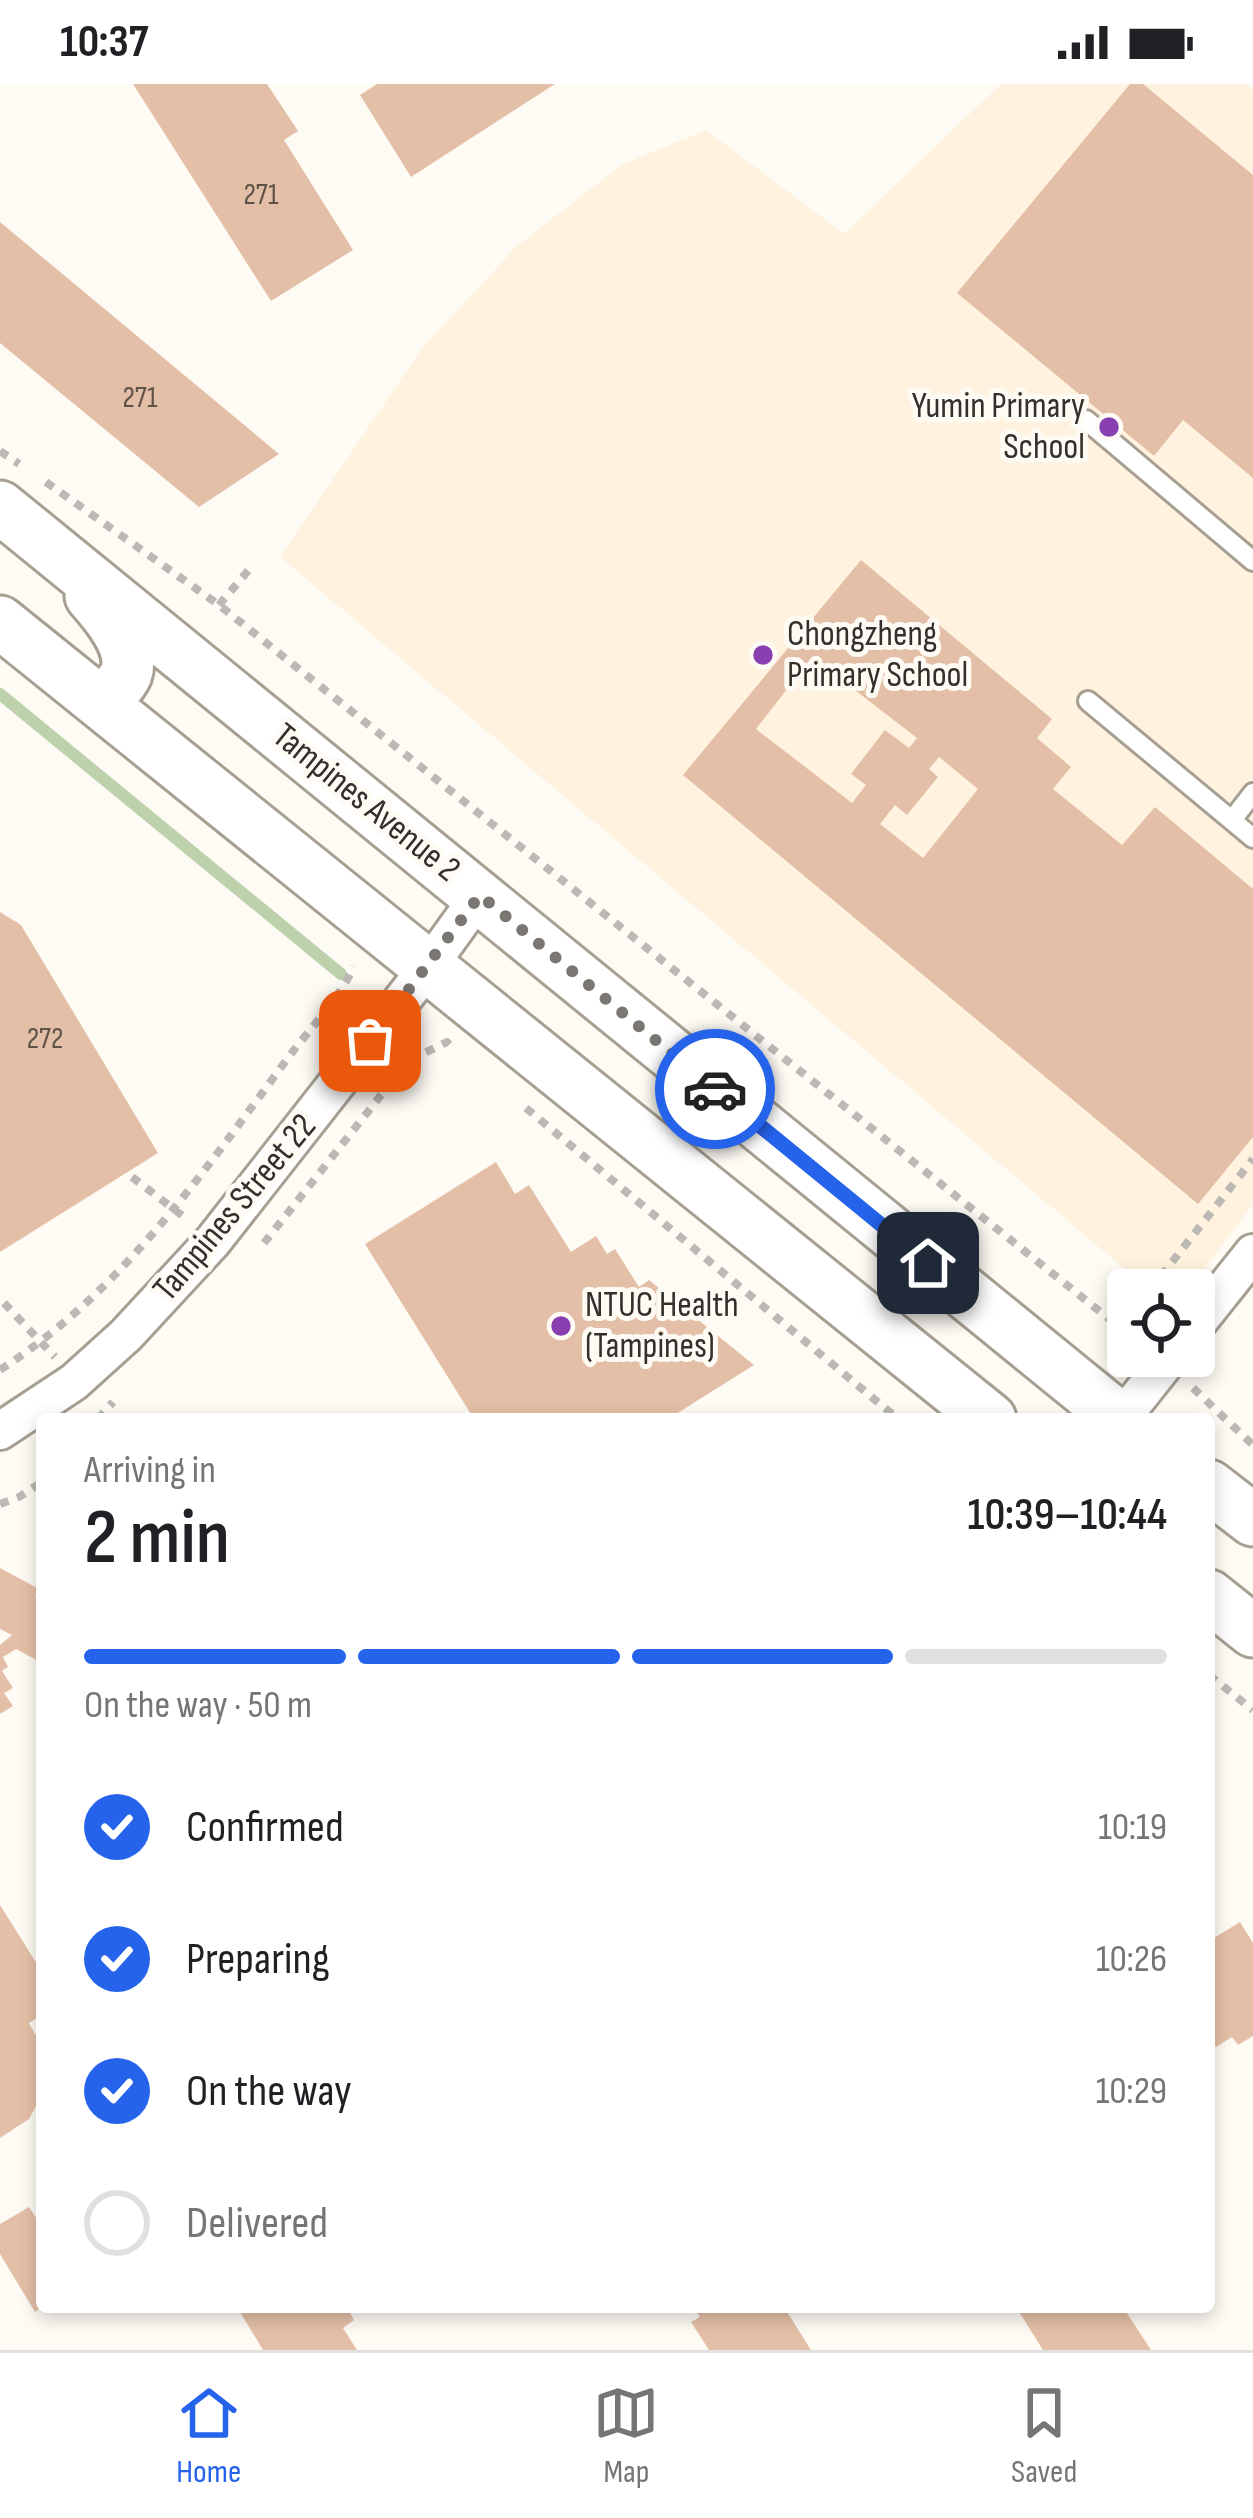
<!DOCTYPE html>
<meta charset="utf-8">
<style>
body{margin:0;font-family:"Sofia Sans Condensed",sans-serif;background:#f6f6f6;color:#202124;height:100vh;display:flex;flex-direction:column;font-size:45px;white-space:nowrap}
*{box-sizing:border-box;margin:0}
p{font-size:39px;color:#757577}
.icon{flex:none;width:66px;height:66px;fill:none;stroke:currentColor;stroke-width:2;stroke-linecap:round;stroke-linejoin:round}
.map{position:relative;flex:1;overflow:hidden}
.details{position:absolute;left:36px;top:1329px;width:1179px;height:900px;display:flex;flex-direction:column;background:#fff;border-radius:12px;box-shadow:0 6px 18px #0003}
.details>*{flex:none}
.buttons{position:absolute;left:1107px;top:1185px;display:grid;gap:24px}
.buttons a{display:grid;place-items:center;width:108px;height:108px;border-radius:12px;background:#fff;box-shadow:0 6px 18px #0003;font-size:60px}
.pin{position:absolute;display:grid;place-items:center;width:102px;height:102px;color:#fff;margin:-51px;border-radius:24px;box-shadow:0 6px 18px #0006}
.courier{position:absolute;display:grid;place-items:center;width:120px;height:120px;margin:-60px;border:9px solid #2563eb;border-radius:50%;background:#fff;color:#222;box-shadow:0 3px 15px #0007}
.summary em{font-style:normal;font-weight:600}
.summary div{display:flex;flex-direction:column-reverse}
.summary{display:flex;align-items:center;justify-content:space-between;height:204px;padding:0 48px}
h1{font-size:78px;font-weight:600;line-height:90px}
.bar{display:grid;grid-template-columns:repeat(4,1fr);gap:18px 12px;align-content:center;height:144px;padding:0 48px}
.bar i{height:15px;border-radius:9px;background:#e0e0e0}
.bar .on{background:#2563eb}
.bar p{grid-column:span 4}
ol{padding:0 48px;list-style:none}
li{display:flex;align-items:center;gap:36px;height:132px}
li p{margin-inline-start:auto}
li .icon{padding:12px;border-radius:50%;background:#2563eb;color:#fff;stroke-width:4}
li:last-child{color:#757577}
li i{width:66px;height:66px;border:6px solid #e0e0e0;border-radius:50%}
.status{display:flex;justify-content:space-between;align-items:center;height:84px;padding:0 60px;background:#fff;direction:ltr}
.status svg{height:33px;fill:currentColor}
.dock{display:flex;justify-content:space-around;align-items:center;height:168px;border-top:3px solid #e0e0e0;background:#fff;font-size:33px;color:#757577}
.dock a{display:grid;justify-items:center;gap:6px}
.dock .on{color:#2563eb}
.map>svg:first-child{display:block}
.built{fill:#fff2de}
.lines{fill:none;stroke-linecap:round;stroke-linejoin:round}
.stream{stroke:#bdd1ad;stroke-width:12}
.building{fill:#e4bfa7;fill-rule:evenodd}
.service-casing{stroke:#a79f92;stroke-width:24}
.minor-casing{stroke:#a79f92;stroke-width:42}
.secondary-casing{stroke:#a79f92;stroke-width:57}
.path{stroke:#bcb8b3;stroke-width:8;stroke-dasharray:9 9;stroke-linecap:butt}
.service{stroke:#fff;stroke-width:18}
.minor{stroke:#fff;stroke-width:36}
.secondary{stroke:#fff;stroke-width:51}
.done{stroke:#7a7671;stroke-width:12;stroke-dasharray:0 21.6}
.route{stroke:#2563eb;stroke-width:15}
.poi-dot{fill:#8a3fb1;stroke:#fefbf5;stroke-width:4.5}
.labels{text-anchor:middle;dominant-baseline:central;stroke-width:10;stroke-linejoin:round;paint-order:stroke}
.number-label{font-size:30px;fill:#5f5349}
.poi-label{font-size:36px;fill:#332f2a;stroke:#fefbf5;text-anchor:start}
.street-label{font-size:36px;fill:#332f2a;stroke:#fefbf5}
</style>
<div class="status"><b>10:37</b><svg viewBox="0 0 49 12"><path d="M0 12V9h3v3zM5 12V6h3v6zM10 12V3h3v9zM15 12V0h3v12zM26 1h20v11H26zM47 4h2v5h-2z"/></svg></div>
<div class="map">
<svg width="1253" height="2266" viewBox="0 0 1253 2266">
<rect width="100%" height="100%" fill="#fefbf5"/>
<path class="built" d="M1001 0H1246L1253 6V1120L1204 1185 1177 1198 1132 1191 280 473 423 263 517 162 623 80 706 46 844 150Z"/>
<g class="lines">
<path class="stream" d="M0 610 341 890"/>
</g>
<path class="building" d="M133 0H267L298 47 284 56 353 166 271 217Z
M377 0H555L411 93 360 11Z
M1130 0H1143L1253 91V394L1183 336 1154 372 957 209Z
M0 138 279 370 199 423 0 259Z
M861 476 1052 635 1037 654 1071 683 1053 705 1122 761 1155 723 1253 805V1053L1198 1120 683 691ZM812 573 917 654 909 664 885 646 851 690 866 701 852 719 756 645ZM939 673 978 705 923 774 880 740 895 721 907 731 938 693 929 685Z
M0 828 21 841 158 1069 0 1168Z
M496 1078 515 1110 529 1101 571 1168 596 1152 607 1170 615 1165 639 1203 649 1196 754 1281 668 1335H474L365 1160Z
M0 1484 39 1505 35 1512 42 1515V1579L16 1565 3 1573 8 1583 2 1587 13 1604 4 1609 13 1622 0 1630V1561L12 1551 0 1545Z
M0 1821 42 1888V1931L29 1939 42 1963V2011L29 2035 0 2054Z
M1240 1838 1253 1859V1952L1238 1961 1232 1953 1216 1963 1209 1952V1857Z
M29 2123 42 2143V2223L35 2228 0 2170V2140Z
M237 2223H347L354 2236 343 2244 357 2266H263Z
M699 2223H784L811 2266H709L691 2238 700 2233 695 2226Z
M1016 2223H1123L1151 2266H1043Z"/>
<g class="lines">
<defs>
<path id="service" d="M1086 336 1253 477
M1088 617 1253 754
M1232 736 1253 709"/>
<path id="minor" d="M1194 1243 1253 1169
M1121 1335 1171 1272
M0 1347 74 1298 126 1251 213 1157 428 883 480 811"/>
<path id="secondary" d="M0 423 1120 1335
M91 512C107 530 135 563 126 590 122 600 109 611 102 620
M0 538 990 1335
M1209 1402 1253 1436
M1209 1512 1253 1547"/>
</defs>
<use href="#service" class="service-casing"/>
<use href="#minor" class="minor-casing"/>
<use href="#secondary" class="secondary-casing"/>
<path class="path" d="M0 367 19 380
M46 398 219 521 1128 1250
M219 521 253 481
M526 1024 898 1335
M132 1093 188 1136
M264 1159 408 977 447 958 450 961
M1150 1206 1253 1075
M4 1219 55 1273
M1120 1244 1128 1234
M0 1286C125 1205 203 1088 291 970 308 947 347 905 353 882
M1193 1304 1253 1361
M98 1335 113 1318
M0 1420 19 1413 42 1398
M1209 1591 1253 1626"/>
<use href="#service" class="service"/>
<use href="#minor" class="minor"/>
<use href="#secondary" class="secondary"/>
</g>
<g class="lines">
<path class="done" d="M370 957 480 811 715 1005"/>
<path class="route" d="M715 1005 928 1179"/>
</g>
<g class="poi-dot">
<circle cx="1109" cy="343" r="12"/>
<circle cx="763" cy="571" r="12"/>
<circle cx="561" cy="1242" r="12"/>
</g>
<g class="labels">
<g class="number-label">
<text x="261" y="111">271</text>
<text x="140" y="314">271</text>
<text x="45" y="955">272</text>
</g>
<g class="poi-label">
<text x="1085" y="322" text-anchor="end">Yumin Primary<tspan x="1085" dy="41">School</tspan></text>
<text x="787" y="550">Chongzheng<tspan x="787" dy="41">Primary School</tspan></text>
<text x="585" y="1221">NTUC Health<tspan x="585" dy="41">(Tampines)</tspan></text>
</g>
<g class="street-label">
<text transform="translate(366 719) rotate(39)">Tampines Avenue 2</text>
<text transform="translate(235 1124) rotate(-50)">Tampines Street 22</text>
</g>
</g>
</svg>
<div class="buttons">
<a><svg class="icon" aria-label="locate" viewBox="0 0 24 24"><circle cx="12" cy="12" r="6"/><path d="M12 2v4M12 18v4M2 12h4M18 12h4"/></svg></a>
</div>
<div class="pin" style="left:370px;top:957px;background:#ea580c"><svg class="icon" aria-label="bag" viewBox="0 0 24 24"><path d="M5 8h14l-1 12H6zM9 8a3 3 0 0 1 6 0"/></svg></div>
<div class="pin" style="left:928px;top:1179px;background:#1f2937"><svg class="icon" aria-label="home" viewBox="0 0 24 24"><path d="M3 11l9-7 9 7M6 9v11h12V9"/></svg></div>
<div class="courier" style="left:715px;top:1005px"><svg class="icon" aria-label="car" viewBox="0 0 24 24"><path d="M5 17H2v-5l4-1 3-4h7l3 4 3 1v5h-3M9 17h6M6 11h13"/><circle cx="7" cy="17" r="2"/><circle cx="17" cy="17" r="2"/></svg></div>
<section class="details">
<div class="summary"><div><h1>2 min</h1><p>Arriving in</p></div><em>10:39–10:44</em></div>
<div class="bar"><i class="on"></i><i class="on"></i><i class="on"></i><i></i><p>On the way · 50 m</p></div>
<ol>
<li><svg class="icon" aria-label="check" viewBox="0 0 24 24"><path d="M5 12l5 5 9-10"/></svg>Confirmed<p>10:19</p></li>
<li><svg class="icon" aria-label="check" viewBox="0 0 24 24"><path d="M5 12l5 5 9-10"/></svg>Preparing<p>10:26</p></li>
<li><svg class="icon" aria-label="check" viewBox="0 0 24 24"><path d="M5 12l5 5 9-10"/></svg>On the way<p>10:29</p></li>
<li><i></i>Delivered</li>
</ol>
</section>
</div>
<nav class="dock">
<a class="on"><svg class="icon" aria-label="home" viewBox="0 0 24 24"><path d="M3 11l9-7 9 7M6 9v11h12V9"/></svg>Home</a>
<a><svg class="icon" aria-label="map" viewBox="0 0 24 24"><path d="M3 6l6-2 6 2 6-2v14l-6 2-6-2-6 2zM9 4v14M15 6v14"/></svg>Map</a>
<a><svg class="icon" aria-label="saved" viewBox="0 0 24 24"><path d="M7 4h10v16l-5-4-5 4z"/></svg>Saved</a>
</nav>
